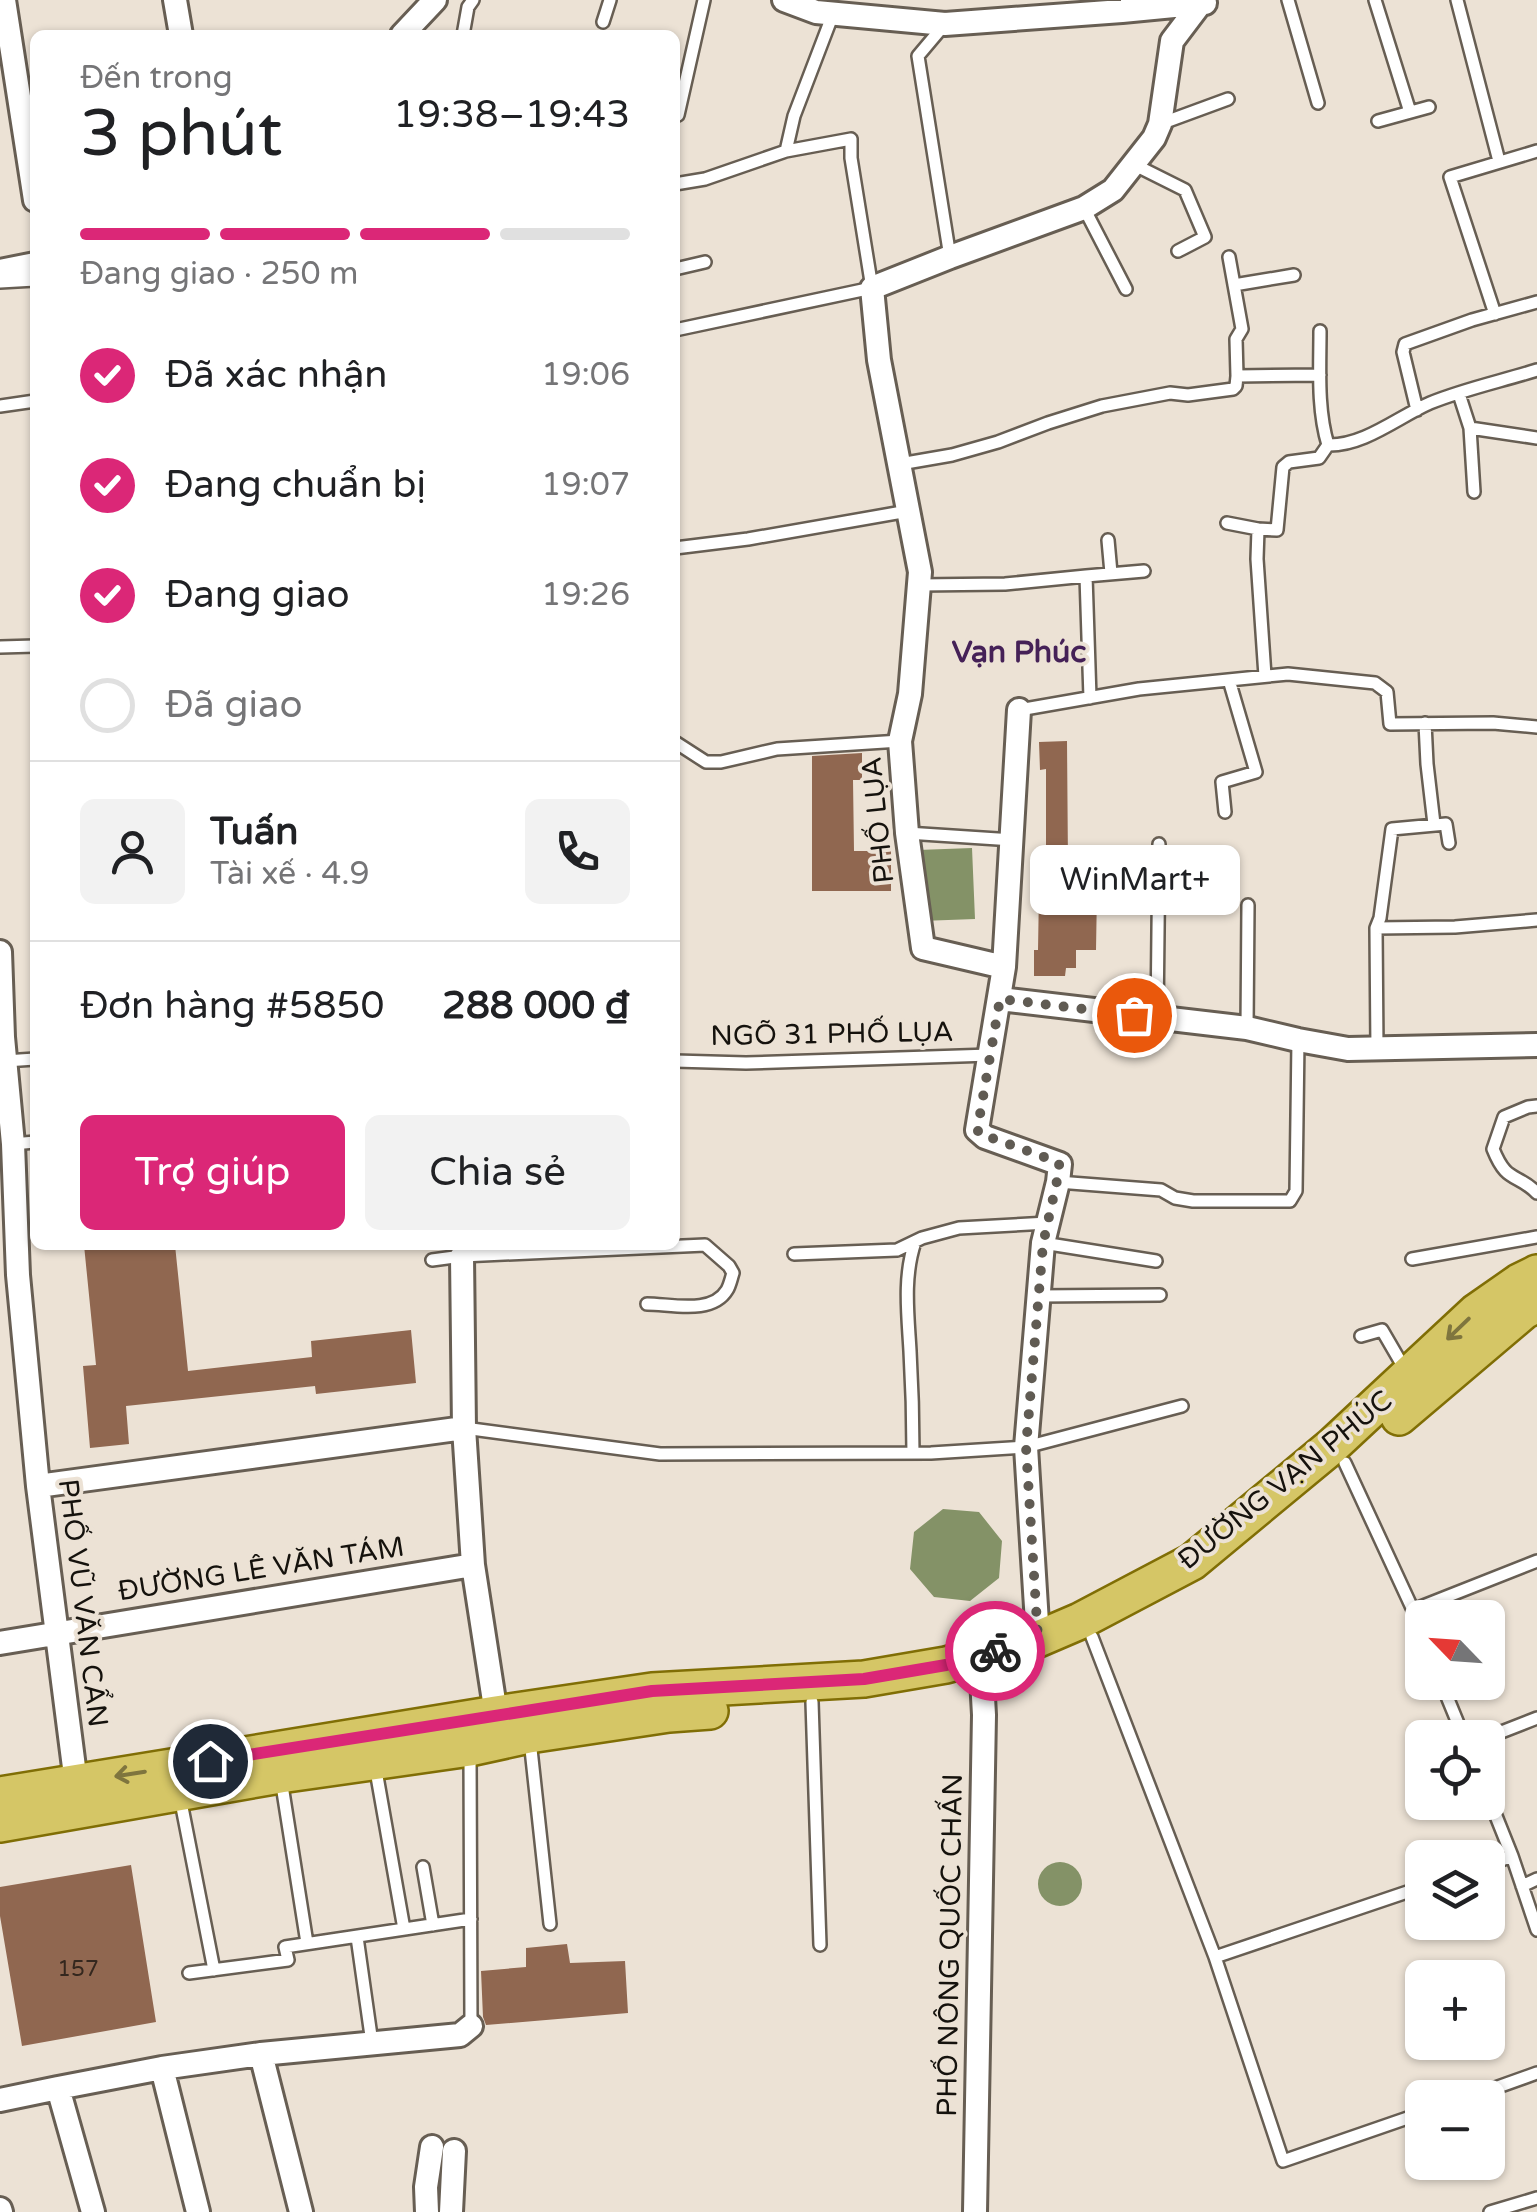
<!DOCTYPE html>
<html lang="vi">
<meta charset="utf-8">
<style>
body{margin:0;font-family:"Varela Round",sans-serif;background:#f2f2f2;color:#202124;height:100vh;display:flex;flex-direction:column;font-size:38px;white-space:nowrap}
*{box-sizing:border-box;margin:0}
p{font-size:32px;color:#757577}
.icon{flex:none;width:55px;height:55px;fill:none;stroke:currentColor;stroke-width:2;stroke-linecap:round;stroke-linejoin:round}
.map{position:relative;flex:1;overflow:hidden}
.panel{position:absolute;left:30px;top:30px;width:650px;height:1220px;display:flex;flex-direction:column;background:#fff;border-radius:15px;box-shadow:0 2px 8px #0004}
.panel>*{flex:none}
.needle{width:65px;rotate:295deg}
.tools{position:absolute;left:1405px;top:1600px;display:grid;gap:20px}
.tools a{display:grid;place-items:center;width:100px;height:100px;border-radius:15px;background:#fff;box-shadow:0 2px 8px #0004;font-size:50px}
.pin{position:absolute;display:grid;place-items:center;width:85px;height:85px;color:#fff;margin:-42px;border:5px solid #fff;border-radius:50%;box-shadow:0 2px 10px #0007}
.courier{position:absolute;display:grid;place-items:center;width:100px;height:100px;margin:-50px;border:8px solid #db2777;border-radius:50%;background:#fff;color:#222;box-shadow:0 2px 12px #0007}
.bubble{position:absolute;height:70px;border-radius:15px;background:#fff;box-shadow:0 2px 8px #0004;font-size:32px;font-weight:600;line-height:70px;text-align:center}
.overview em{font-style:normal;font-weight:600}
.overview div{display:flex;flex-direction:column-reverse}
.overview{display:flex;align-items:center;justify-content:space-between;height:170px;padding:0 50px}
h1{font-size:65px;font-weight:600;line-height:75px}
.bar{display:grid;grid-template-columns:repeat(4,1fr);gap:15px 10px;align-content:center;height:120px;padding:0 50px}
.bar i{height:12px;border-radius:8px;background:#e0e0e0}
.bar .selected{background:#db2777}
.bar p{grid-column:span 4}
.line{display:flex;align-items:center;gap:25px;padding:0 50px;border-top:2px solid #e0e0e0}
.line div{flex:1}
.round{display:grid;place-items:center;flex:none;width:105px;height:105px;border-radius:15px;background:#f2f2f2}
ol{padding:0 50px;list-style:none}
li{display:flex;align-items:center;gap:30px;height:110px}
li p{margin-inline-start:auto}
li .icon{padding:10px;border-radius:50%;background:#db2777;color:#fff;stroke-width:4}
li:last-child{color:#757577}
li i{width:55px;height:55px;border:5px solid #e0e0e0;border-radius:50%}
.button{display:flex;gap:20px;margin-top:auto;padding:20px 50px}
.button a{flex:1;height:115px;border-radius:15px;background:#db2777;color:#fff;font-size:40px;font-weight:600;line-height:115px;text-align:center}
.button a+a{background:#f2f2f2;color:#202124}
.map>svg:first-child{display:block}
.water{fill:#849267}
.building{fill:#906750}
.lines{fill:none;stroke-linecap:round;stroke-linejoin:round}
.service-casing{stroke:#675e53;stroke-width:16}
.minor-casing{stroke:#675e53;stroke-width:28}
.primary-casing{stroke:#806e05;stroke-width:40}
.service{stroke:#fff;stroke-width:11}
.minor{stroke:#fff;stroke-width:22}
.primary{stroke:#d5c666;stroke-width:35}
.oneway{stroke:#7f753e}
.done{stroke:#605b53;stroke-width:10;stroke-dasharray:0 18}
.route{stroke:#db2777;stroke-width:12}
.labels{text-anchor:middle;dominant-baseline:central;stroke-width:8;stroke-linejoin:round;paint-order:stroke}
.number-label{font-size:22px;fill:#34271e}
.street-label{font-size:28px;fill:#15120d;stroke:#ece2d5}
.neighbourhood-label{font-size:30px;font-weight:bold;fill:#452157;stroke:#ece2d5}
</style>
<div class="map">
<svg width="1537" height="2212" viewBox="0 0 1537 2212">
<rect width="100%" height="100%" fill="#ece2d5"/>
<path class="water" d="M972 848 975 919 921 921 918 850Z
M943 1509 979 1512 1002 1541 999 1578 970 1601 934 1597 910 1569 914 1532Z
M1038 1884a22 22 0 1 1 44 0a22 22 0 1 1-44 0Z"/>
<path class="building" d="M1067 741 1068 865 1069 872H1078V892L1097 891 1096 950H1076V968H1066L1065 976H1034V950H1038L1039 891H1034V865H1046V769L1040 770 1039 742Z
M862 753V780H853L854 851H891V891H812V756Z
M84 1245H175L188 1371 312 1357 311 1341 411 1330 416 1383 316 1394 315 1386 126 1406 129 1444 90 1448 83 1366 96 1365Z
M131 1865 156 2022 22 2046 0 1916V1887Z
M567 1944 570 1963 625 1961 628 2013 486 2025 483 2017 481 1971 526 1967V1948Z"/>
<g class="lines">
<defs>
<path id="service" d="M1288 0 1318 103
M1375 0 1410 112
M1457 0 1499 161
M603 22 610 0
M945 24 918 56 950 257
M463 35 468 7 473 0
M678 115 704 0
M1378 121 1429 107
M1160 124 1228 99
M786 151 794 116 833 14
M1135 165 1185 190 1205 237 1178 251
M675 184 705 179 786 151 851 139V158L872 288 675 330
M1084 208 1126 289
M1229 257 1242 329 1236 339 1237 376
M675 269 705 262
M0 282 35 280
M1234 285 1294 275
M1495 314 1450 177 1537 151
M1320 331C1320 368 1317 409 1328 445
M1459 394 1470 428 1537 438
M0 406 35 401
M1417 410 1403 352 1405 344 1472 320 1537 302
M1470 428 1474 492
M1328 445C1364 446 1398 417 1430 403 1464 389 1502 381 1537 370
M900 464 952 455 998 442 1048 423 1102 406 1170 393 1188 395 1233 389 1236 386 1237 376 1320 375
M1227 523 1258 529
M1108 540 1111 573
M675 548 748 539 908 511
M1086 576 1144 571
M919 585 1005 584 1086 576 1090 698
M0 647 35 646
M1265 676 1257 559 1258 529 1277 530 1283 467 1289 462 1319 458 1328 445
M1019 710 1139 689 1288 674 1375 683 1387 692 1390 724 1493 723 1537 727
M1425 723 1427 764 1434 824
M675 742 706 762H721L777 749 900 741
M1225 812 1222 782 1256 772 1229 680
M907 833 1013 840
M1376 928 1455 927 1537 920
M1157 1018 1159 844
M1247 1028 1248 905
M1377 1050 1376 928 1380 918 1392 829 1446 824 1449 843
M5 1061 35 1059
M675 1061 746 1063 990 1055
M1537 1106 1528 1107 1504 1117 1493 1149C1507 1184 1516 1172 1537 1193
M13 1144 35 1142
M1058 1182 1161 1190 1175 1198 1193 1201H1290L1296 1191 1298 1040
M1043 1243 1156 1261
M794 1254 897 1250 922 1238 959 1228 1048 1223
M1412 1259 1537 1237
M432 1260 462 1256 705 1245 729 1266 733 1273C731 1279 730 1285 727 1290 712 1315 671 1304 647 1304
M1038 1296 1160 1295
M1361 1336 1382 1330 1407 1373
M464 1428 660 1454 931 1453 1026 1447 1182 1406
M913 1453C913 1419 912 1385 910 1351 908 1315 903 1277 915 1242
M1345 1463 1413 1610 1422 1636
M1413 1610 1537 1561
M1092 1637 1215 1957
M1441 1682 1464 1738
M812 1702 820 1945
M1486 1738 1537 1718
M530 1740 550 1924
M470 1752 471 2026
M375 1765 404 1929
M281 1779 307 1943
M1488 1796 1512 1856 1537 1930
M180 1797 214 1970
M1488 1865 1512 1856
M423 1867 433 1925
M1522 1886 1537 1879
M1422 1887 1215 1957 1283 2161 1422 2113
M357 1937 372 2043
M189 1973 288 1960 285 1947 471 1919
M1467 2098 1537 2073
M1490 2212 1537 2198"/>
<path id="minor" d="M4 0 35 200
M175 0 181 35
M784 0 816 12 945 24 1122 11 1205 3
M402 35 435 0
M0 271 35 264
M0 952 3 1037 13 1144 18 1275 38 1486 76 1783
M1004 967 1019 710
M1000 999 1247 1028 1298 1040 1348 1049 1537 1045
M462 1256 464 1428 473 1565 496 1714
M38 1486 464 1428
M1038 1639 1026 1447 1043 1243 1058 1182 1060 1164 985 1137 977 1130 1004 967 923 948 907 833 900 741 910 694 920 572 879 360 872 288 950 257 1084 208 1113 190 1154 138 1160 124 1172 41 1200 4
M0 1643 473 1565
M261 2054 460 2035 471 2026
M162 2068 198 2212
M58 2088 162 2068 261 2054 301 2212
M0 2100 58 2088 93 2212
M0 2209 1 2212
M427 2212 426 2187 432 2147
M451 2212 454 2151
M975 2212 984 1715 982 1679"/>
<path id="primary" d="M1399 1417 1524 1311 1537 1304
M0 1795 496 1714 652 1691 864 1679 946 1665 1038 1639 1080 1621 1192 1562 1332 1446 1476 1312 1519 1282 1537 1273
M0 1824 280 1775 470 1748 529 1735 669 1714 710 1711"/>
</defs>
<use href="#service" class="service-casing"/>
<use href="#minor" class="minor-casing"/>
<use href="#primary" class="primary-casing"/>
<use href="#service" class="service"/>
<use href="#minor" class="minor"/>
<use href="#primary" class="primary"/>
</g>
<defs><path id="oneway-shaft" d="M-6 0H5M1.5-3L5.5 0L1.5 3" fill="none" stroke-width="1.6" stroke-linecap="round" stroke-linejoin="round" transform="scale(2.5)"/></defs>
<g class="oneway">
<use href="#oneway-shaft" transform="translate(1458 1329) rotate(136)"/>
<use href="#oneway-shaft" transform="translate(130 1774) rotate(171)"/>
</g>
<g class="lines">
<path class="done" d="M995 1651 1038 1639 1026 1447 1043 1244 1060 1167 1058 1162 978 1133V1126L1000 999 1134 1015"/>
<path class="route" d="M210 1761 652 1691 864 1679 946 1665 995 1651"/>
</g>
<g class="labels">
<g class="number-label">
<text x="78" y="1969">157</text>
</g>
<g class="street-label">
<text transform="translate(878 820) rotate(-96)">PHỐ LỤA</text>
<text transform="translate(832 1034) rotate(-1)">NGÕ 31 PHỐ LỤA</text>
<text transform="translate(1285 1480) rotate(-39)">ĐƯỜNG VẠN PHÚC</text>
<text transform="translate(261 1569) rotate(-9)">ĐƯỜNG LÊ VĂN TÁM</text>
<text transform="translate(83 1603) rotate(83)">PHỐ VŨ VĂN CẨN</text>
<text transform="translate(950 1945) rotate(-89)">PHỐ NÔNG QUỐC CHẤN</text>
</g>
<g class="neighbourhood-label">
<text x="1019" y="652">Vạn Phúc</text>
</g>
</g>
</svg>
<div class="tools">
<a><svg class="needle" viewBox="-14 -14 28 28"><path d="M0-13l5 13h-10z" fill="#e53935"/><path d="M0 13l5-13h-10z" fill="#757577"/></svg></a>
<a><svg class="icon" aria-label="locate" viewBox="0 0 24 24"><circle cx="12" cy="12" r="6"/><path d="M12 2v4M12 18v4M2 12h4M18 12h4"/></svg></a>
<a><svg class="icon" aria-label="layers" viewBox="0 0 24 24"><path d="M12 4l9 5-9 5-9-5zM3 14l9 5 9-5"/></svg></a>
<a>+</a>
<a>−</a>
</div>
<div class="pin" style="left:1134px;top:1015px;background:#ea580c"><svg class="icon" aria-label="bag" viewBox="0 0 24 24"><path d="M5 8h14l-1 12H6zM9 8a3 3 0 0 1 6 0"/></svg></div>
<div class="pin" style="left:210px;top:1761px;background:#1f2937"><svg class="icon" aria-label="home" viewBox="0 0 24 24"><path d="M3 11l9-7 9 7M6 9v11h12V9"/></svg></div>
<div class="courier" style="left:995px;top:1651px"><svg class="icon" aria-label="bike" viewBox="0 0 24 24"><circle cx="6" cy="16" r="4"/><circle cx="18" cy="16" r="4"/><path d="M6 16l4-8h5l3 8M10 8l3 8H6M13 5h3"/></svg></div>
<div class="bubble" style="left:1030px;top:845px;width:210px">WinMart+</div>
<section class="panel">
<div class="overview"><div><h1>3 phút</h1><p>Đến trong</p></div><em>19:38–19:43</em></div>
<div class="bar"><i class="selected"></i><i class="selected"></i><i class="selected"></i><i></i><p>Đang giao · 250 m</p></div>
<ol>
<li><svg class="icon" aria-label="check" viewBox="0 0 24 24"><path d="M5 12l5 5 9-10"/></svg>Đã xác nhận<p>19:06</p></li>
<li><svg class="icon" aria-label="check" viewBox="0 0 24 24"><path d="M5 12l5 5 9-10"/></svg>Đang chuẩn bị<p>19:07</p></li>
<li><svg class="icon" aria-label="check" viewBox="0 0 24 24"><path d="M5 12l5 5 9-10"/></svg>Đang giao<p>19:26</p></li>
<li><i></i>Đã giao</li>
</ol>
<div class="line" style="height:180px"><a class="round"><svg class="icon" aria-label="person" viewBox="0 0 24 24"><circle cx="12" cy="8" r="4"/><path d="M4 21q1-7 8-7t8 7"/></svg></a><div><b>Tuấn</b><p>Tài xế · 4.9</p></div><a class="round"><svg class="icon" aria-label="phone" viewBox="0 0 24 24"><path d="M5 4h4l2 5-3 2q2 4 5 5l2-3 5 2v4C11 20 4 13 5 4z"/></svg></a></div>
<div class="line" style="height:130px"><div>Đơn hàng #5850</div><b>288 000 ₫</b></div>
<div class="button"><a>Trợ giúp</a><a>Chia sẻ</a></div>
</section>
</div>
